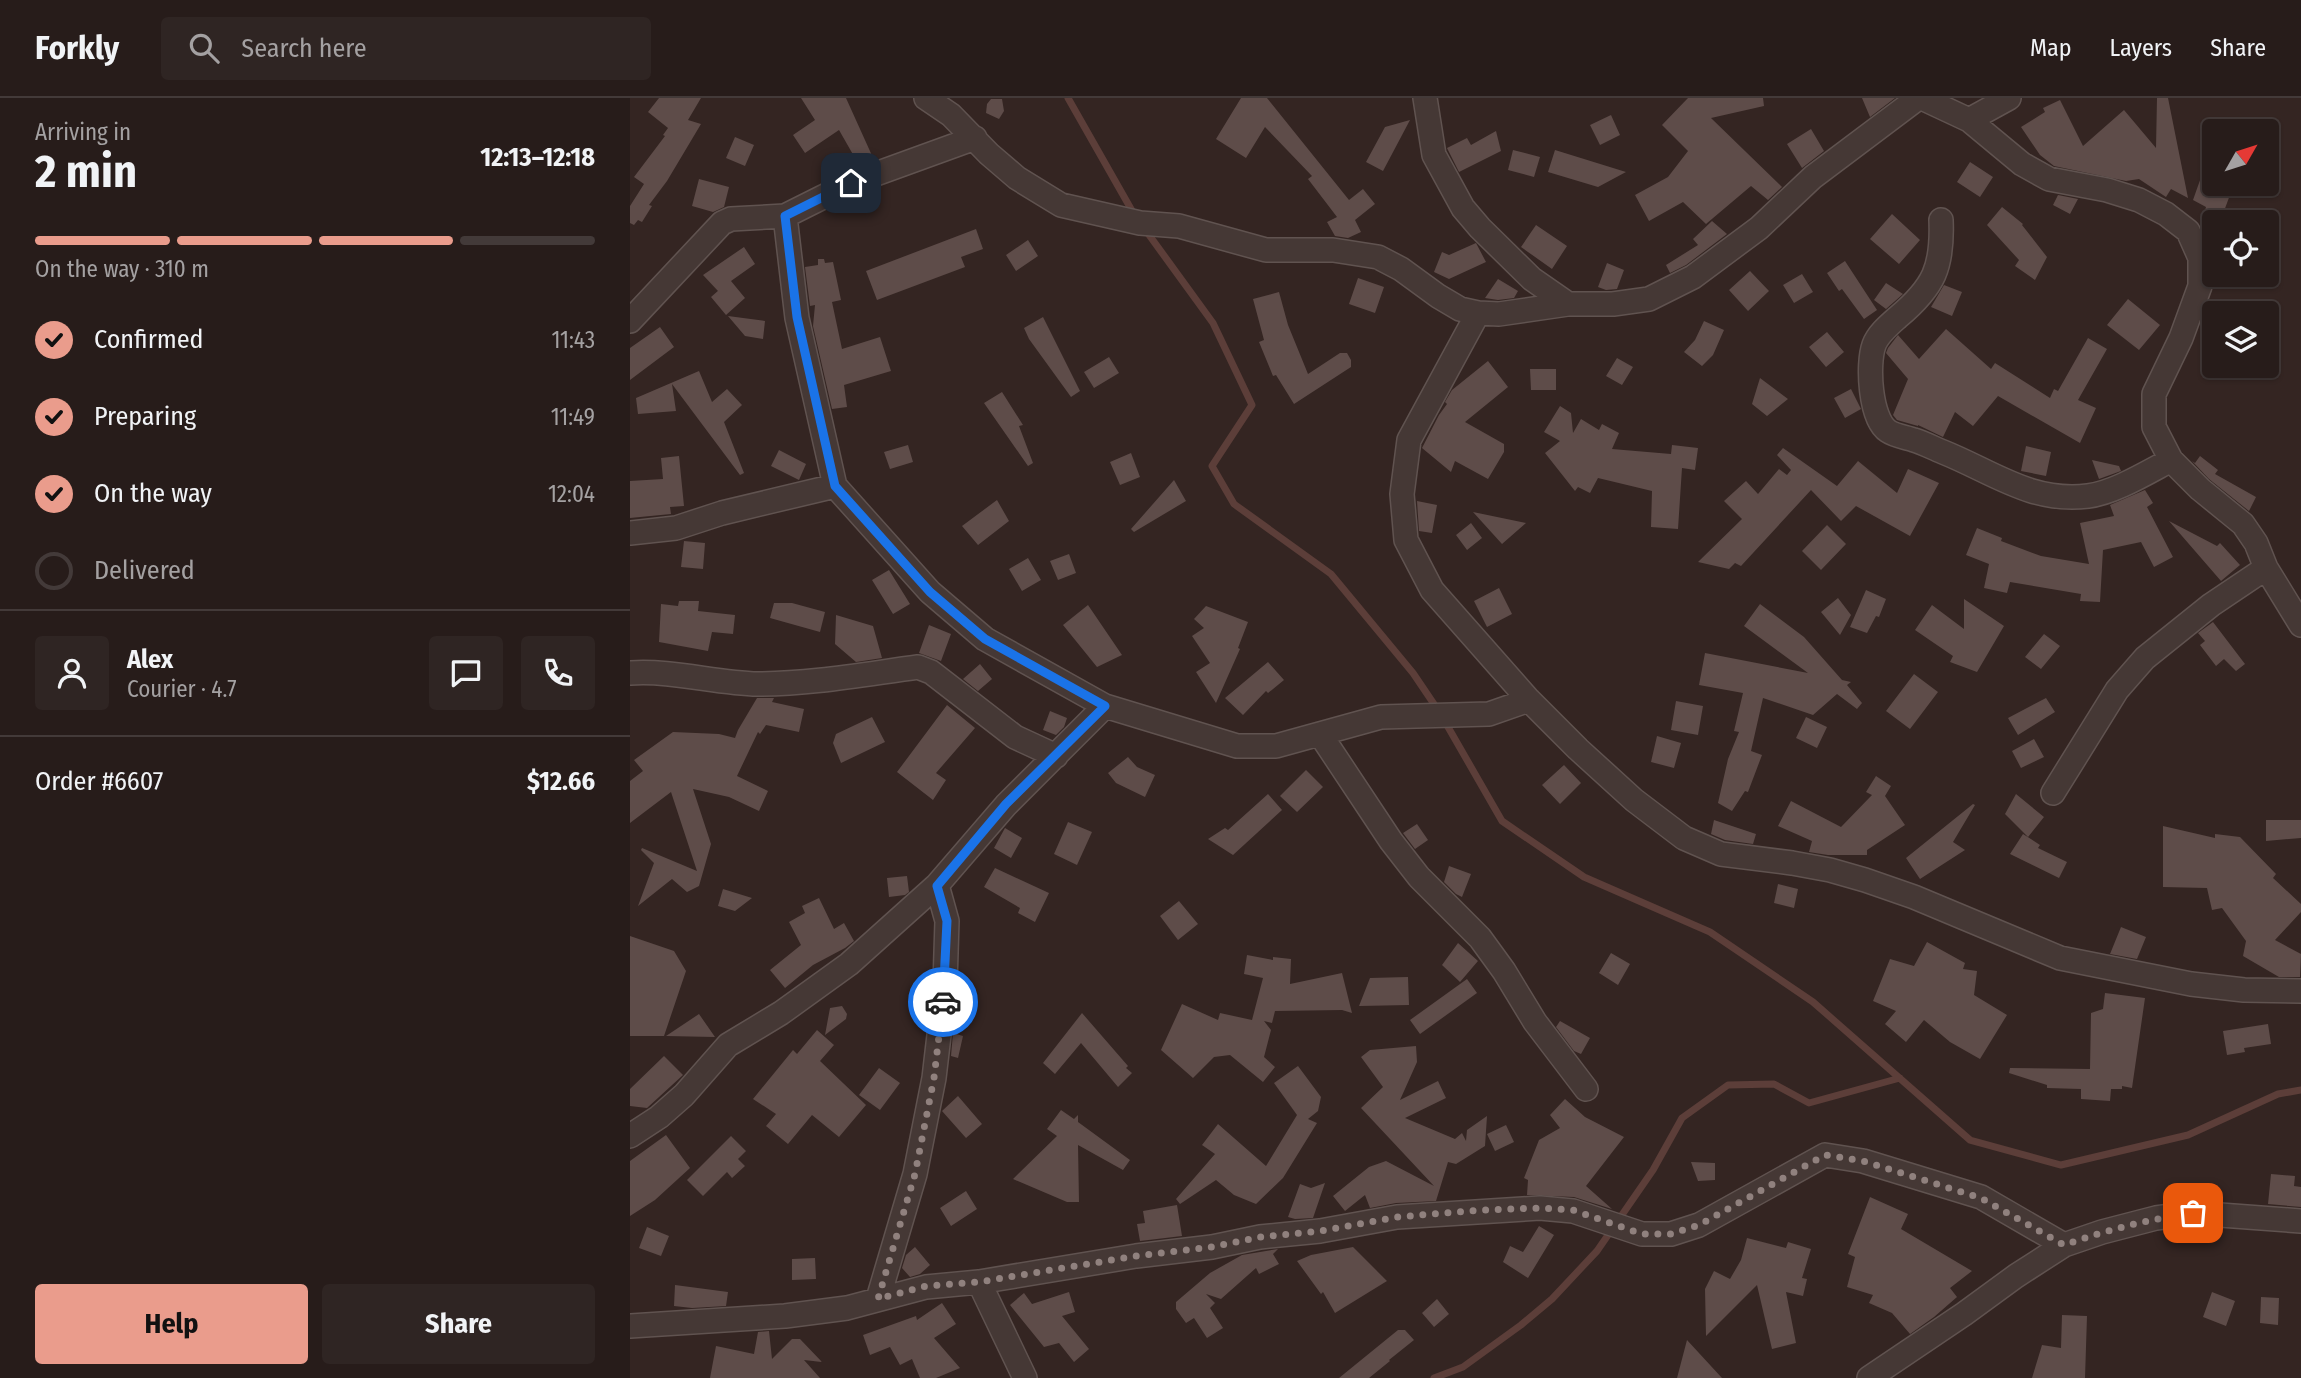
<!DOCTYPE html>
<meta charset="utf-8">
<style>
body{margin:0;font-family:"Fira Sans Condensed",sans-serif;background:#2f2523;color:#f1f3f6;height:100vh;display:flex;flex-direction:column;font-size:26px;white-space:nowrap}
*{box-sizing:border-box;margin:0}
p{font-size:23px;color:#a4a1a2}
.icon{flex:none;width:38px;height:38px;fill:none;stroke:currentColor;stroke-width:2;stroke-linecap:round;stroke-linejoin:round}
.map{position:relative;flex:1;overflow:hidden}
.panel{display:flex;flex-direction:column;background:#271c1a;width:630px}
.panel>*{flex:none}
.needle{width:46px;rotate:51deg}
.fabs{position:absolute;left:1572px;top:21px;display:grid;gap:14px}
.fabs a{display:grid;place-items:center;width:77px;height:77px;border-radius:7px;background:#271c1a;box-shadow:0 2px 5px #0004,0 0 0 2px #433a39;font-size:35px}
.pin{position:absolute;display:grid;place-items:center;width:60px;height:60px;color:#fff;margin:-30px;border-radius:14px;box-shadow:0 4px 10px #0006}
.courier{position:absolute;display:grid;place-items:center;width:70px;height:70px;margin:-35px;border:5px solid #1a73e8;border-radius:50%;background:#fff;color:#222;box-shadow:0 2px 9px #0007}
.summary em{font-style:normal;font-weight:700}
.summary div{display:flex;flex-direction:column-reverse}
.summary{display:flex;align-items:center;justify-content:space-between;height:119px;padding:0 35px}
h1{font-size:46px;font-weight:700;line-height:52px}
.bar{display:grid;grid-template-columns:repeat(4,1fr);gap:10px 7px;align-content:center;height:84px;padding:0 35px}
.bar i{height:9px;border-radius:5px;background:#433a39}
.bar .current{background:#ea9c8c}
.bar p{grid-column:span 4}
.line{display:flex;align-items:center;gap:18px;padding:0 35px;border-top:2px solid #433a39}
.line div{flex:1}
.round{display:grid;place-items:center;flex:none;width:74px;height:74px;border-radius:7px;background:#2f2523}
ol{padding:0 35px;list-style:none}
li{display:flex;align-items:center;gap:21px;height:77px}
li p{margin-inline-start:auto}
li .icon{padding:7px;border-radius:50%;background:#ea9c8c;color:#111;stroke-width:4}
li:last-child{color:#a4a1a2}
li i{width:38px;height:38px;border:4px solid #433a39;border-radius:50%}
.primary-button{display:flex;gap:14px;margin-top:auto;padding:14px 35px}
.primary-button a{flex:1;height:80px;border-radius:7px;background:#ea9c8c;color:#111;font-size:28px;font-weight:700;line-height:80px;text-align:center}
.primary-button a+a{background:#2f2523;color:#f1f3f6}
header{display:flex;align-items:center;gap:42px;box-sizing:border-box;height:98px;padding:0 35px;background:#271c1a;border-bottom:2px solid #433a39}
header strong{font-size:33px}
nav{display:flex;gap:38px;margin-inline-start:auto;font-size:24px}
.search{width:490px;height:63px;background:#2f2523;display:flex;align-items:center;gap:18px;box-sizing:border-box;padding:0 24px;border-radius:7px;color:#a4a1a2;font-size:26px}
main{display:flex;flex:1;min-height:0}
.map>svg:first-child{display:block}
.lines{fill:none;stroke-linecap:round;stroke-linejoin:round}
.stream{stroke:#5c3e39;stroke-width:7}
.building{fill:#5e4c49}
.minor-casing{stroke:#605350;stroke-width:26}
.minor{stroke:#453835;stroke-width:23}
.done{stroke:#90817e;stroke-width:7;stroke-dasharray:0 12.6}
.route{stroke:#1a73e8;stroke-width:9}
</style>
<header>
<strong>Forkly</strong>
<div class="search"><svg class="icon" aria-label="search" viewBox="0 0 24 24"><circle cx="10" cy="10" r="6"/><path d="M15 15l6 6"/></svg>Search here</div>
<nav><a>Map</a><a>Layers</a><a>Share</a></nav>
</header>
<main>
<section class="panel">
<div class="summary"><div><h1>2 min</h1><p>Arriving in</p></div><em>12:13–12:18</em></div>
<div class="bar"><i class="current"></i><i class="current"></i><i class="current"></i><i></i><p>On the way · 310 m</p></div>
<ol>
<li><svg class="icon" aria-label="check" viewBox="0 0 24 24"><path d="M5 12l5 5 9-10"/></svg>Confirmed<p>11:43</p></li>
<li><svg class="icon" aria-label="check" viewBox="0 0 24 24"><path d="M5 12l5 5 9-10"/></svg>Preparing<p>11:49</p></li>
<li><svg class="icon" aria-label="check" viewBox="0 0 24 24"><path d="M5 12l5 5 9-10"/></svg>On the way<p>12:04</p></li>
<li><i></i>Delivered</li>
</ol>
<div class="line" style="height:126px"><a class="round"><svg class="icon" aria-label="person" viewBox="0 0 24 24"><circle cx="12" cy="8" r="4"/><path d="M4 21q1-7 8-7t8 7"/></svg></a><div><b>Alex</b><p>Courier · 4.7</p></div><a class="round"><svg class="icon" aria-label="chat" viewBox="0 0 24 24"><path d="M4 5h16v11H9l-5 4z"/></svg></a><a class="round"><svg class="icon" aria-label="phone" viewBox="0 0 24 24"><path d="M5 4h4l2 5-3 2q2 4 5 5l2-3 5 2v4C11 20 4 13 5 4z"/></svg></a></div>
<div class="line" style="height:91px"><div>Order #6607</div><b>$12.66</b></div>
<div class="primary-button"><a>Help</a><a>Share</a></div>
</section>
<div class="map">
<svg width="1671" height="1280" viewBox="0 0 1671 1280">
<rect width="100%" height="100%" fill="#342522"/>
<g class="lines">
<path class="stream" d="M438 0 505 118
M514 130 583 225 622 307 582 368 604 406 701 476 783 575 808 612
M814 622 872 723 954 779 1080 834 1183 904 1340 1042 1431 1067 1558 1037 1648 996 1671 992
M804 1280 833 1269 891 1227 922 1201 967 1153 1023 1072 1052 1020 1098 987 1144 986 1179 1005 1270 980"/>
</g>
<path class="building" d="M29 0H71L58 22 71 26 37 83 19 107 22 108 12 124 8 122 4 127 0 125V108L14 86 4 79 35 38 33 37 38 30 18 14Z
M171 0H216L244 62 229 67 209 32 175 55 163 37 185 22Z
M611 0H637L719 102 733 91 745 106 725 122 731 134 718 140 705 138 697 124 707 119 678 81 682 78 635 29 616 60 586 41Z
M1058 0H1133L1134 8 1081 20 1152 89 1138 102 1121 88 1076 126 1053 104 1019 123 1005 97 1038 79 1058 53 1032 27Z
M1232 0H1265L1240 19Z
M1527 0H1538L1558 100 1541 91 1536 99 1509 81 1496 83 1424 68 1410 57 1391 29 1415 14 1413 10 1430 2 1453 48 1494 12 1526 50Z
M361 1H372L374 13 369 21 356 15 357 6Z
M981 17 990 37 970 47 960 27Z
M780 22 753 73 736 64 755 29Z
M1181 31 1194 53 1172 70 1157 46Z
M866 33 871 53 829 74 817 50 837 40 841 47Z
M105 39 124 47 115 68 96 60Z
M1581 51H1584V86H1604L1590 124H1572L1576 109 1563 102Z
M883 52 910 59 904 79 878 72Z
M925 52 996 74 968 89 918 74Z
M1340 64 1363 79 1350 99 1327 84Z
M69 81 99 89 94 109 83 114 62 108Z
M1428 97 1448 101 1440 116 1423 107Z
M1372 109 1393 126 1392 127 1417 159 1405 182 1385 168 1389 162 1357 127Z
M1262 116 1290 142 1269 166 1240 141Z
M1082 123 1097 136 1056 167 1040 175 1036 167 1068 147 1063 141Z
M906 127 937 148 922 171 891 149Z
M346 131 353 151 331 159 335 169 247 202 236 173Z
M398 142 408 158 386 173 376 157Z
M846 145 856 164 819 181 804 174 812 154 819 157Z
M114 149 125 166 101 183 115 200 96 217 81 199 89 192 88 193 73 177Z
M188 161H194L195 165 203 164 211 202 202 204 212 251 250 239 261 273 214 287 217 309 202 311 183 228 185 207 180 208 175 169 188 167Z
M1215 163 1247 212 1234 221 1212 191 1209 193 1197 175Z
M977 165 994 172 987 191 976 192 968 189Z
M1120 173 1139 193 1118 213 1099 192Z
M1172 176 1183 194 1164 205 1153 187Z
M728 180 754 189 745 215 719 206Z
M868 181 888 193 884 200 868 202 855 200Z
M1256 185 1273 196 1256 211 1244 202Z
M1314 187 1332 194 1322 218 1301 209Z
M649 194 658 227 678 276 710 255H717L721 262V269L664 306 646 277 643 278 629 244 634 242 623 201Z
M1498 201 1530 227 1509 252 1477 227Z
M98 218 135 223 133 241 115 238Z
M413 219 450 293 441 299 399 241 394 230Z
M1074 223 1094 232 1083 257 1072 268 1054 254 1065 242Z
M30 229 44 249 0 282V250Z
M1316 231 1361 271 1365 265 1420 300 1424 291 1428 293 1458 240 1477 251 1448 302 1466 310 1450 345 1368 298 1343 328 1325 314 1313 339 1288 327V328L1267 322 1263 317 1278 281 1256 255 1258 250 1268 237 1289 261Z
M1197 234 1214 254 1196 269 1179 249Z
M479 259 489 275 464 290 454 274Z
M987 260 1003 269 992 287 976 278Z
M858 263 878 289 835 324 874 346V354L858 381 825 363 821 374 792 350 809 317 817 306 815 304 822 292Z
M900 271H926V292H901Z
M69 273 82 304 97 291 112 307 94 324 114 375 110 377 42 286 46 313 8 316 6 300Z
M1130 280 1158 301 1137 318 1122 306Z
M1221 291 1231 311 1215 320 1204 300Z
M372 294 393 327 389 328 403 365 398 368 354 305Z
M930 308 941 315 943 335 951 321 969 332 972 326 989 335 982 351 1041 356 1042 347 1068 350 1065 372 1052 370 1048 431 1021 429 1022 393 968 380 960 395 948 389 945 393 915 355 930 343 914 334Z
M278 347 283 364 260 371 254 354Z
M1396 348 1421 354 1416 378 1391 373Z
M1153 350 1207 388 1228 363 1267 395 1278 371 1309 385 1280 438 1226 408 1211 423 1181 392 1111 468 1105 465 1099 471 1068 464 1112 421 1094 403 1116 383 1128 396 1149 371 1157 377 1161 372 1147 357Z
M149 352 176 366 169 382 141 368Z
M501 355 510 379 490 387 480 364Z
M49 358 54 408 40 409 41 416 0 420V383L33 381 31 360Z
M1570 358 1588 372 1585 376 1626 399 1619 413 1579 381 1562 363 1565 365Z
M1462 362 1489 368 1491 373 1469 381Z
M544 382 556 403 504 434 501 431Z
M1515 392 1523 405 1517 409 1543 459 1524 469 1511 444 1473 452 1470 504 1450 503 1451 496 1380 484 1377 495 1354 490 1359 466 1336 457 1347 430 1372 440 1371 443 1411 458 1459 466 1450 425 1484 418 1480 407Z
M367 402 379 423 348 447 332 428Z
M787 403 807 407 802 435 789 433Z
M843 414 896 425 872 446Z
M1539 423 1587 448 1590 445 1610 467 1591 483Z
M841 425 852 440 837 452 826 437Z
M1197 427 1216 446 1191 472 1172 453Z
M54 443 75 445 73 471 51 469Z
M439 456 446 475 428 482 420 463Z
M398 460 411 482 392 493 379 471Z
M259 472 280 506 263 516 242 482Z
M869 490 882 516 857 529 844 503Z
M1236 492 1256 501 1249 519 1246 518 1237 535 1220 529Z
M1208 500 1221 517 1210 537 1191 514Z
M1334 501 1374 528 1347 574 1320 564 1323 558 1285 532 1302 507 1334 531Z
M49 503H69L68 513 105 517 103 536 82 534 78 553 29 544 31 506 48 508Z
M144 505H162L195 514 190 534 140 520Z
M1130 506 1174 539 1212 582 1221 584 1217 587 1232 605 1227 611 1207 596 1183 617 1133 600 1121 653 1132 657 1118 694 1115 693 1102 713 1088 705 1098 661 1109 634 1104 633 1113 595 1069 587 1075 555 1178 575 1114 528Z
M458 507 492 557 467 569 433 527Z
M576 508 618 524 608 550 610 551 586 605 566 574 580 565 562 538 574 530 564 521Z
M206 517 243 528 252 560 226 564 205 546Z
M1583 524 1615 566 1606 573 1594 561 1586 568 1570 547 1575 543 1568 535Z
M299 527 321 536 311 563 289 555Z
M1414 536 1430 548 1411 571 1395 559Z
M638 564 654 582 638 595 636 593 613 617 595 600Z
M350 566 362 581 348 593 333 581Z
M1284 576 1308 594 1280 631 1256 613Z
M127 600H144L142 604 174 611 169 634 136 627 130 636 128 634 107 678 138 693 129 713 99 699 63 691 81 746 69 788 57 794 42 781 8 808 24 765 11 752 12 750 67 773 41 694 0 725V683L13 673 4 662 43 634 89 636 105 640 108 632Z
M1416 600 1425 614 1388 637 1378 620Z
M1046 603 1073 608 1068 637 1041 632Z
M317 607 345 630 306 675 316 682 303 702 267 674Z
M420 613 437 620 434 629 426 637 413 632Z
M242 619 255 644 211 665 203 645 206 636Z
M1176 619 1197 629 1187 650 1166 640Z
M1027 638 1051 645 1044 670 1021 664Z
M1404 641 1414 659 1391 670 1382 653Z
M498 659 507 669 525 677 515 699 486 685 478 675Z
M934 667 951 685 930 706 912 687Z
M676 672 693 689 667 714 650 698Z
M1246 678 1261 688 1255 698 1275 727 1237 752V757H1198L1179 754 1182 743 1148 728 1161 703 1211 729 1242 697 1236 694Z
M638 696 652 712 603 757 578 741 595 730 598 732Z
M1386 696 1414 719 1398 739 1375 716Z
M1343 706 1345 707 1323 744 1335 752 1290 781 1276 760Z
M1084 722 1126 736 1123 746 1095 742 1081 736Z
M1636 722H1671V740L1636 743Z
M438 724 462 734 447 767 424 756Z
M787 726 798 742 785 751 773 735Z
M1533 728 1585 740V736L1610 739 1646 776 1643 780 1671 806V814L1645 842 1671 856 1670 879H1649L1613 858 1616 843 1592 810 1582 812 1577 790 1533 789Z
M375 730 392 740 381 760 364 750Z
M1393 736 1410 747 1408 750 1437 764 1429 780 1380 756Z
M819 768 841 776 832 799 826 796 814 784Z
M365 770 419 795 405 824 388 815 390 810 354 789Z
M277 778 279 794 275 797 259 799 257 780Z
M1148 786 1168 791 1164 810 1144 805Z
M93 791 122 800 105 813 88 808Z
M189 800 204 831 214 825 224 843 215 850 183 867 155 890 140 872 171 847 159 824 175 815 172 808Z
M549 803 568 826 548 842 530 818Z
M1491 829 1516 839 1507 861 1480 856Z
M0 838 44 853 56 873 34 938H0Z
M1297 844 1335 865 1333 871 1347 873 1344 897 1377 917 1350 961 1320 944 1294 922 1276 944 1255 926 1266 913 1243 903 1260 861 1284 868Z
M828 845 848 863 830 884 812 867Z
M981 855 1000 866 988 887 969 875Z
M617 857 643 862V859L661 861 660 886 712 875 722 915 712 912 645 913 642 925 634 923 641 932 634 959 645 969 633 984 600 957 584 959 563 980 531 952 552 906 588 922 590 915 622 922 633 880 614 876Z
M778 879 779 907 729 908 740 880Z
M837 881 847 895 790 936 780 922Z
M1475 895 1515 900 1502 990 1492 988V991H1481L1480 1003 1451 1001V991L1417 990V987L1379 975 1380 970 1460 971 1461 915 1473 911Z
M212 908 217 916 216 921 195 937 200 910Z
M452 915 498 968 496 970 502 975 488 989 451 945 425 976 413 965Z
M69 916 85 939 36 938Z
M930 923 960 940 951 956 944 953 926 929Z
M1638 926 1641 946 1614 950 1615 954 1597 957 1593 933Z
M187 932 204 947 190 963 236 1007 209 1039 182 1017 158 1046 136 1028 146 1016 123 1001 163 952 167 956Z
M323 935 333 938 328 960 321 958Z
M786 948 787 964 770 1002 808 983 816 1000 775 1020 825 1041 832 1035 836 1043 837 1032 857 1018 855 1048 826 1066 818 1064 806 1103 766 1105 740 1110 735 1097 715 1113 703 1098 739 1069 756 1063 804 1088 731 1010 753 989 731 959 740 952Z
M34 958 53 977 17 1010 0 1008V991Z
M668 968 691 999 688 1013 678 1021 687 1025 653 1080 626 1106 604 1097 586 1082 550 1106 546 1101 585 1056 572 1047 588 1026 636 1068 667 1017 644 985Z
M249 970 270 985 250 1012 229 997Z
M328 998 352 1026 336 1040 312 1013Z
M935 1001 955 1019 994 1039 956 1088 982 1111 944 1099 897 1097 898 1082 894 1080 909 1042 930 1030 920 1017Z
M431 1012 444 1021 448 1017V1024L500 1062 493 1072 448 1047 449 1104H437L383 1081 427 1038 417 1031Z
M876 1027 884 1044 865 1053 857 1036Z
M36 1037 60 1070 25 1102 0 1118V1063Z
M101 1038 116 1053 108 1061 115 1068 102 1080 97 1074 73 1098 57 1082Z
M1061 1064 1085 1065V1082L1068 1083Z
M1641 1076 1665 1078 1664 1088 1671 1089V1109L1638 1106Z
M695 1085 683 1120 665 1121 658 1119 670 1086 681 1090Z
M336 1093 347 1111 321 1128 310 1110Z
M1240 1099 1278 1116 1271 1131 1342 1173 1320 1190 1327 1199 1304 1219 1280 1236 1262 1215 1239 1205 1243 1197 1217 1189 1225 1159 1218 1156Z
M547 1107 552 1138 510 1143 507 1126 515 1125 513 1113Z
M909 1128 924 1137 898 1180 873 1164 880 1148 893 1154Z
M17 1129 39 1138 31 1158 9 1150Z
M1117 1140 1156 1150 1158 1144 1181 1151 1172 1180 1177 1181 1173 1198 1156 1194 1166 1245 1142 1251 1127 1187 1076 1238 1075 1191 1084 1173 1100 1181 1111 1162Z
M285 1149 300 1167 290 1176 280 1179 272 1170 276 1157Z
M723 1149 757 1183 705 1215 693 1194 691 1196 667 1163 681 1157Z
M648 1151 643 1156 649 1166 629 1176 626 1170 591 1201 576 1196 585 1205 580 1210 593 1230 577 1240 564 1220 556 1225 546 1211V1204L580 1175 612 1157Z
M185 1160 186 1181 162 1182V1161Z
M45 1187 98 1194 96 1208 62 1210 44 1208Z
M439 1194 445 1214 432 1218 459 1251 444 1264 429 1245 414 1249 380 1207 394 1195 402 1206Z
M1582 1194 1605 1203 1596 1228 1573 1219Z
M1631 1199 1649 1200 1648 1227 1630 1225Z
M807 1201 819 1216 804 1229 792 1215Z
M312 1205 326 1226 304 1240 330 1270 306 1280H290L282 1261 270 1267 260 1249 240 1257 233 1237 286 1218 287 1222Z
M1432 1217 1457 1218 1455 1280H1402L1412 1247 1431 1250Z
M768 1232H775L784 1242 759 1262 760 1263 739 1280H709Z
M139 1233 142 1261 162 1241H170L192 1264 174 1262 190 1280H80L86 1248 124 1256 128 1234Z
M1057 1242 1092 1280H1047Z"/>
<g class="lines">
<defs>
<path id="minor" d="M296 0 321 17 359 56 387 80 431 107 510 125 549 128 636 152H703L748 159 771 171 808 198 830 211 848 215 869 216 938 206H983L1019 201 1063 179 1129 130 1183 79 1288 0
M795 0 804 57 833 110 850 130 902 181 938 206
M1292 0 1339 22 1392 66 1419 81 1477 92 1509 102 1536 116 1558 133 1570 160V188L1551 240 1524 296V329L1541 362 1570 391 1613 426 1626 445 1636 470 1671 527
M1339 22 1379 0
M1311 122C1313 169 1304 189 1268 219 1259 227 1248 236 1244 247 1237 266 1240 321 1258 333 1265 338 1276 339 1284 342 1294 345 1303 350 1313 354 1363 374 1401 405 1458 398 1484 395 1518 374 1541 362
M848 215 779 342 772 396 776 442 802 492 899 602 948 651 1004 702 1054 740 1091 756 1162 765 1200 772 1235 782 1284 799 1430 860 1561 886 1614 892 1671 893
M0 223 92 125 101 121 155 118
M205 388 167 220 155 118 221 85 345 40
M0 435 46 430 92 415 205 388 300 494 355 541 475 608
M0 575C43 572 85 585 128 586 181 586 235 576 288 569L301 574 385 639 426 658
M690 636 761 743 789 779 850 840 874 873 905 924 956 991
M1423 695 1487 592 1515 560 1581 507 1636 470
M0 1038 29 1019 54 997 98 947 151 915 219 866 307 787 376 707 475 608 607 648H646L751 619 859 616 899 602
M349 1184 395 1280
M248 1201 285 1076 304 980 315 886 317 823 307 787
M0 1228 155 1218 217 1210 296 1189 349 1184 506 1158 582 1149 630 1139 690 1133 767 1119 910 1110 943 1113 1012 1136H1041L1069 1127 1195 1057 1233 1063 1351 1099 1434 1147
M1239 1280 1334 1216 1386 1178 1434 1147 1472 1134 1526 1120 1563 1115 1671 1123"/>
</defs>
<use href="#minor" class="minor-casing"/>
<use href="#minor" class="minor"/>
</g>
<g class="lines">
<path class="done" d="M313 904 304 980 285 1076 248 1201 296 1188 349 1184 506 1158 582 1149 630 1139 690 1133 767 1119 852 1112 910 1110 943 1112 1012 1136H1041L1069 1127 1195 1057 1233 1063 1351 1100 1434 1147C1477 1132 1519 1121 1563 1115"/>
<path class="route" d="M221 85 155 118 167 219 205 388 300 494 355 541 475 608 376 706 307 788 317 823 313 904"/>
</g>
</svg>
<div class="fabs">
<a><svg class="needle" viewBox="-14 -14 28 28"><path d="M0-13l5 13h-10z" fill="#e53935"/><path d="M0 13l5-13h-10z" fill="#a4a1a2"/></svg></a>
<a><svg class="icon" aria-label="locate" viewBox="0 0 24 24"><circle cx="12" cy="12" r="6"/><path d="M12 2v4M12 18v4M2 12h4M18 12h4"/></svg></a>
<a><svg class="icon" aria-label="layers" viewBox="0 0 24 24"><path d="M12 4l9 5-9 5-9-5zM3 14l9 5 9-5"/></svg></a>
</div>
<div class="pin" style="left:1563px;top:1115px;background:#ea580c"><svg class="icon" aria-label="bag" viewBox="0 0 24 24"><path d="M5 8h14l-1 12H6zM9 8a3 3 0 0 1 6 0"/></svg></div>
<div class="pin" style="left:221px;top:85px;background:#1f2937"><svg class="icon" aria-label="home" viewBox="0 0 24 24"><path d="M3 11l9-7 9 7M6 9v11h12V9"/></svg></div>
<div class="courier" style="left:313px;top:904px"><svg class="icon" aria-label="car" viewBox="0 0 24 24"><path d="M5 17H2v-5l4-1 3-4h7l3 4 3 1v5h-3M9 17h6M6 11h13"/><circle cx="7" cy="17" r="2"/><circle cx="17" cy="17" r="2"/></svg></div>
</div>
</main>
